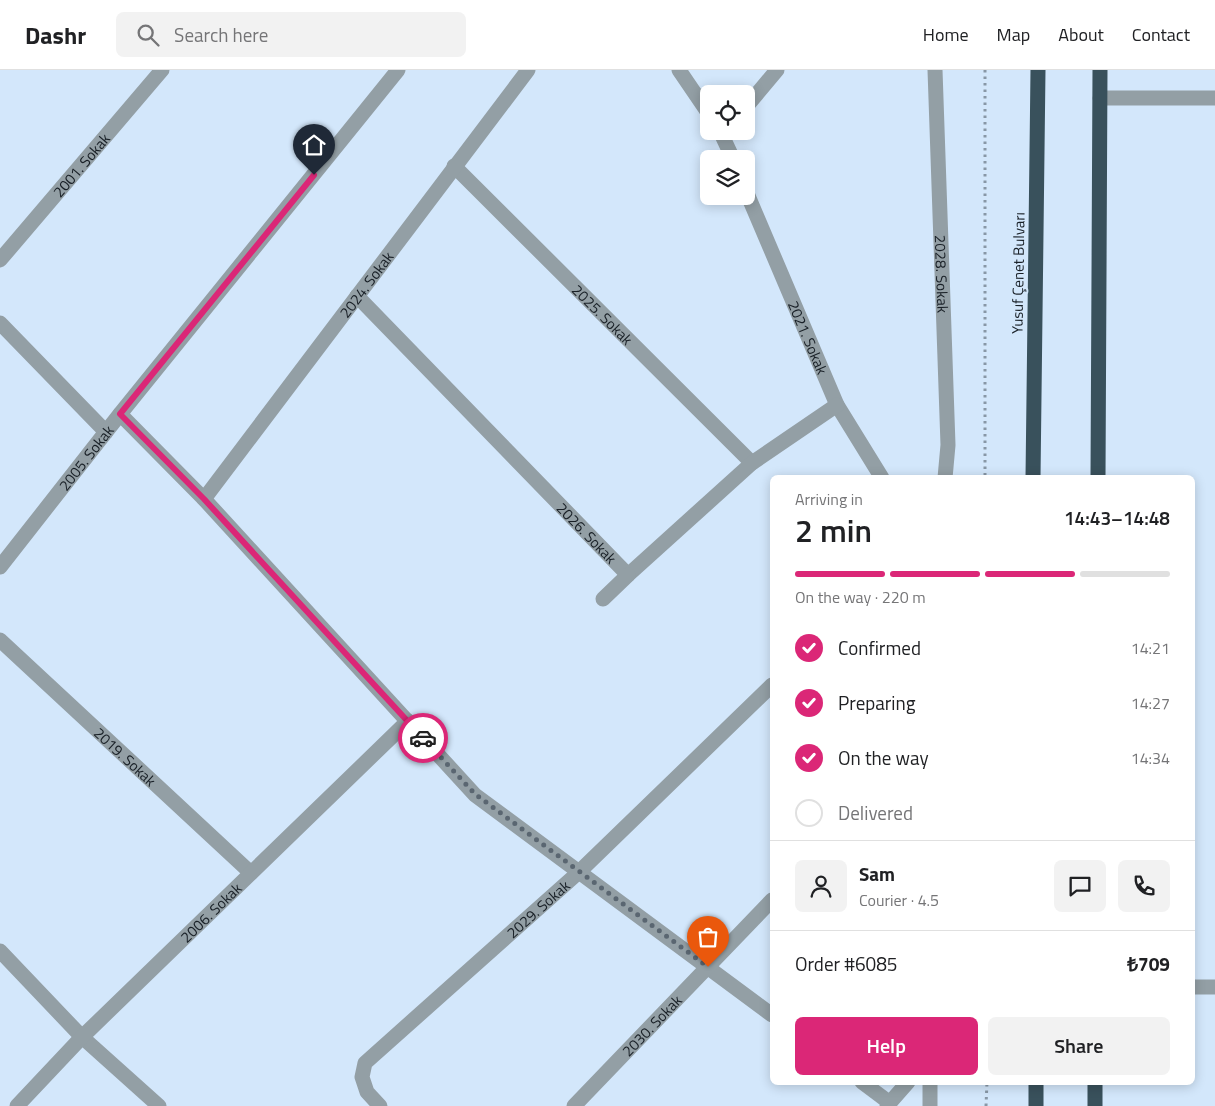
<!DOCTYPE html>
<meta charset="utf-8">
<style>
body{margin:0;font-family:"Titillium Web",sans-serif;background:#f2f2f2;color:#202124;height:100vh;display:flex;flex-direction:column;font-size:19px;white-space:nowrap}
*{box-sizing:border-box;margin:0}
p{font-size:16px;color:#757577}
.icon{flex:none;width:28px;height:28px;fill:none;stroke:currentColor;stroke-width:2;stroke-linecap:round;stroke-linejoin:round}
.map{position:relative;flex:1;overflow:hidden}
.drawer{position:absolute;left:770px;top:405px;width:425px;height:610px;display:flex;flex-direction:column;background:#fff;border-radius:8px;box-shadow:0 2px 12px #0003}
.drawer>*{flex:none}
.controls{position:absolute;left:700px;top:15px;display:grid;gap:10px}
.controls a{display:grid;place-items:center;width:55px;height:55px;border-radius:8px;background:#fff;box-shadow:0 2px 12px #0003;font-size:25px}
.pin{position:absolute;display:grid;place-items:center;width:42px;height:42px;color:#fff;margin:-51px -21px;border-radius:50% 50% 50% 0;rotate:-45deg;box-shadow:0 0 5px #0007}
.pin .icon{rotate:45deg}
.courier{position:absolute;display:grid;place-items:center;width:50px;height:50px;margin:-25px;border:4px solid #db2777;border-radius:50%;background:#fff;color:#222;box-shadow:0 1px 6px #0007}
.head em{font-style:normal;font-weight:600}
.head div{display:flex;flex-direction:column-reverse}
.head{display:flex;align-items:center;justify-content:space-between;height:85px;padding:0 25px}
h1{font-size:32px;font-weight:600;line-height:38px}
.bar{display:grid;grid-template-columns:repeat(4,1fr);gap:8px 5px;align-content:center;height:60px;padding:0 25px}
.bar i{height:6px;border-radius:4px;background:#e0e0e0}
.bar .current{background:#db2777}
.bar p{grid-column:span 4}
.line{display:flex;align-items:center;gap:12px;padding:0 25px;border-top:1px solid #e0e0e0}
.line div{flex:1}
.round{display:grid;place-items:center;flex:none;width:52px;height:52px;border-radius:8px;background:#f2f2f2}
ol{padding:0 25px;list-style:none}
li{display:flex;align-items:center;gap:15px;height:55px}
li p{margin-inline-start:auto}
li .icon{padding:5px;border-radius:50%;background:#db2777;color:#fff;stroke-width:4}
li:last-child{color:#757577}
li i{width:28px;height:28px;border:2px solid #e0e0e0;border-radius:50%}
.cta{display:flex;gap:10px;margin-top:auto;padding:10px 25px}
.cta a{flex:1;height:58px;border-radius:8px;background:#db2777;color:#fff;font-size:20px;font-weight:600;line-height:58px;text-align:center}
.cta a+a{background:#f2f2f2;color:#202124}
header{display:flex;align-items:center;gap:30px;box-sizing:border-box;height:70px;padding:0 25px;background:#fff;border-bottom:1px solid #e0e0e0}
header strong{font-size:24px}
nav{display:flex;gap:28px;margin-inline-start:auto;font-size:18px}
.search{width:350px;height:45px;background:#f2f2f2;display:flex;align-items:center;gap:12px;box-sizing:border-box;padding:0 18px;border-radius:8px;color:#757577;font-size:19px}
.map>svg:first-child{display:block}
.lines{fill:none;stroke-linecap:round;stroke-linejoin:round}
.path{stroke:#8897a6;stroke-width:3;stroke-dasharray:2.5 4;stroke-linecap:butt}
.minor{stroke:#939fa5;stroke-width:15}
.highway{stroke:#39515c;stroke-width:15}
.done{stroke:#5a6671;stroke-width:5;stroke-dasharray:0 9}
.route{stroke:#db2777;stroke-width:6}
.labels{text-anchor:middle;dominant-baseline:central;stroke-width:4;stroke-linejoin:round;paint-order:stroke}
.street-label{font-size:15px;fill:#192027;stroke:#d3e7fb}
</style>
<header>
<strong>Dashr</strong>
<div class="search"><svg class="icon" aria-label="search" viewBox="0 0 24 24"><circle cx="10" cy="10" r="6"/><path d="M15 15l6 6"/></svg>Search here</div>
<nav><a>Home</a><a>Map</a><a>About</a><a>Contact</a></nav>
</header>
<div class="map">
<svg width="1215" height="1036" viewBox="0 0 1215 1036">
<rect width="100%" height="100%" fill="#d3e7fb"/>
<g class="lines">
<path class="path" d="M985 0V408
M986 1036 987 1012"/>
<g class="minor">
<path d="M679 0 709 44"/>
<path id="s1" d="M935 0 948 375 945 408"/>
<path d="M1100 28H1215"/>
<path d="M746 37 777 0"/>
<path d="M720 61 733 89"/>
<path id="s2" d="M454 96 752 393"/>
<path id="s3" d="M746 121 837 335 882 408"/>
<path id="s4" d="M0 190 162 0"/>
<path id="s5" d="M357 226 628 505 752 393 837 335"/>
<path d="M0 253 106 362"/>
<path d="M120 344 204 429 475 725 772 945"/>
<path id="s6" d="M204 429 528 0"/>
<path id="s7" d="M0 497 120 344 398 0"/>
<path d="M603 529 628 505"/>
<path id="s8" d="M0 570 251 803"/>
<path d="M0 881 82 967 159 1036"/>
<path d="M1192 917H1215"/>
<path d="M862 1012 890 1033"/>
<path d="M930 1012V1036"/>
<path id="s9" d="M17 1036 82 967 408 651"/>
<path id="s10" d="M380 1036 367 1022 362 1007 365 993 579 802 772 615"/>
<path id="s11" d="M574 1036 772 830"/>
<path d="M887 1036 908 1012"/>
</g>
<path class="highway" d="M1033 408 1038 0
M1098 408 1100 0
M1036 1012V1036
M1095 1012V1036"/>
</g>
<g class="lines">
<path class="done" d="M423 668 475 724 708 897"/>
<path class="route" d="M314 105 120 344 204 429 423 668"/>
</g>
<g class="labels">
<g class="street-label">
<text stroke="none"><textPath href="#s4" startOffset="125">2001. Sokak</textPath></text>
<text transform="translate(1018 203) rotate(-89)">Yusuf Çenet Bulvarı</text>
<text stroke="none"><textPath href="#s1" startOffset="204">2028. Sokak</textPath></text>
<text stroke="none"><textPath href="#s6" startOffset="269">2024. Sokak</textPath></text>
<text stroke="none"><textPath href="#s2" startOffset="210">2025. Sokak</textPath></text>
<text stroke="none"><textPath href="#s3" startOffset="159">2021. Sokak</textPath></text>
<text stroke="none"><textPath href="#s7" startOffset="139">2005. Sokak</textPath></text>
<text stroke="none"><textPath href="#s5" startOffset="330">2026. Sokak</textPath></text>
<text stroke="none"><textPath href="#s8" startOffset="171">2019. Sokak</textPath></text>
<text stroke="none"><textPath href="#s10" startOffset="281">2029. Sokak</textPath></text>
<text stroke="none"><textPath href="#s9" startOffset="274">2006. Sokak</textPath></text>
<text stroke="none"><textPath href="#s11" startOffset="112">2030. Sokak</textPath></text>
</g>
</g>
</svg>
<div class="controls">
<a><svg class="icon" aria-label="locate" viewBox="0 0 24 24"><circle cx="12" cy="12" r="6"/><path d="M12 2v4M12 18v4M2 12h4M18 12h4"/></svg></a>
<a><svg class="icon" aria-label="layers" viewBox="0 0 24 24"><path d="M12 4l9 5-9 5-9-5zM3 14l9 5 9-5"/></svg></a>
</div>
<div class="pin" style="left:708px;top:897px;background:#ea580c"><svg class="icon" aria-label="bag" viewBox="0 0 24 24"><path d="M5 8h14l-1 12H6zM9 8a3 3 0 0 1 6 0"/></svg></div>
<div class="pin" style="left:314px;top:105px;background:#1f2937"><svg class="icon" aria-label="home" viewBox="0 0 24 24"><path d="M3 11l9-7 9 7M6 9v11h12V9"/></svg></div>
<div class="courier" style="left:423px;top:668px"><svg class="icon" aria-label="car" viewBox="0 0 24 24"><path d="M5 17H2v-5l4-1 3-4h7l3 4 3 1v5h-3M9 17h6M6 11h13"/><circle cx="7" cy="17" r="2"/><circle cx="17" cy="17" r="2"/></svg></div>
<section class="drawer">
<div class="head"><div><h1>2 min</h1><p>Arriving in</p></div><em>14:43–14:48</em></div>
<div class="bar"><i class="current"></i><i class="current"></i><i class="current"></i><i></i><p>On the way · 220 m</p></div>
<ol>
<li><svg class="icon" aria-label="check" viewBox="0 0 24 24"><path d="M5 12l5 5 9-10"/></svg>Confirmed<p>14:21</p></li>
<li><svg class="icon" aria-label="check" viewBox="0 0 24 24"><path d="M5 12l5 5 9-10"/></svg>Preparing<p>14:27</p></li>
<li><svg class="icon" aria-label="check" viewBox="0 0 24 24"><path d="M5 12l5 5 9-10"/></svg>On the way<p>14:34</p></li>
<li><i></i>Delivered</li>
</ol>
<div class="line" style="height:90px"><a class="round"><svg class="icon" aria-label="person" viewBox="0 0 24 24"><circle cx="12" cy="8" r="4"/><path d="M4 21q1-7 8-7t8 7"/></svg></a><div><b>Sam</b><p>Courier · 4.5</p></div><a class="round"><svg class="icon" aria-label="chat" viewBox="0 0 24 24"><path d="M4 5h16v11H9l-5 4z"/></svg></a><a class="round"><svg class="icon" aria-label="phone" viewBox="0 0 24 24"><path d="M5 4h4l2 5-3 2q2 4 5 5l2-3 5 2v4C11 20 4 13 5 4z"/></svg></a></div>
<div class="line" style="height:65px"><div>Order #6085</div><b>₺709</b></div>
<div class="cta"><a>Help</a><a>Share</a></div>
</section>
</div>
